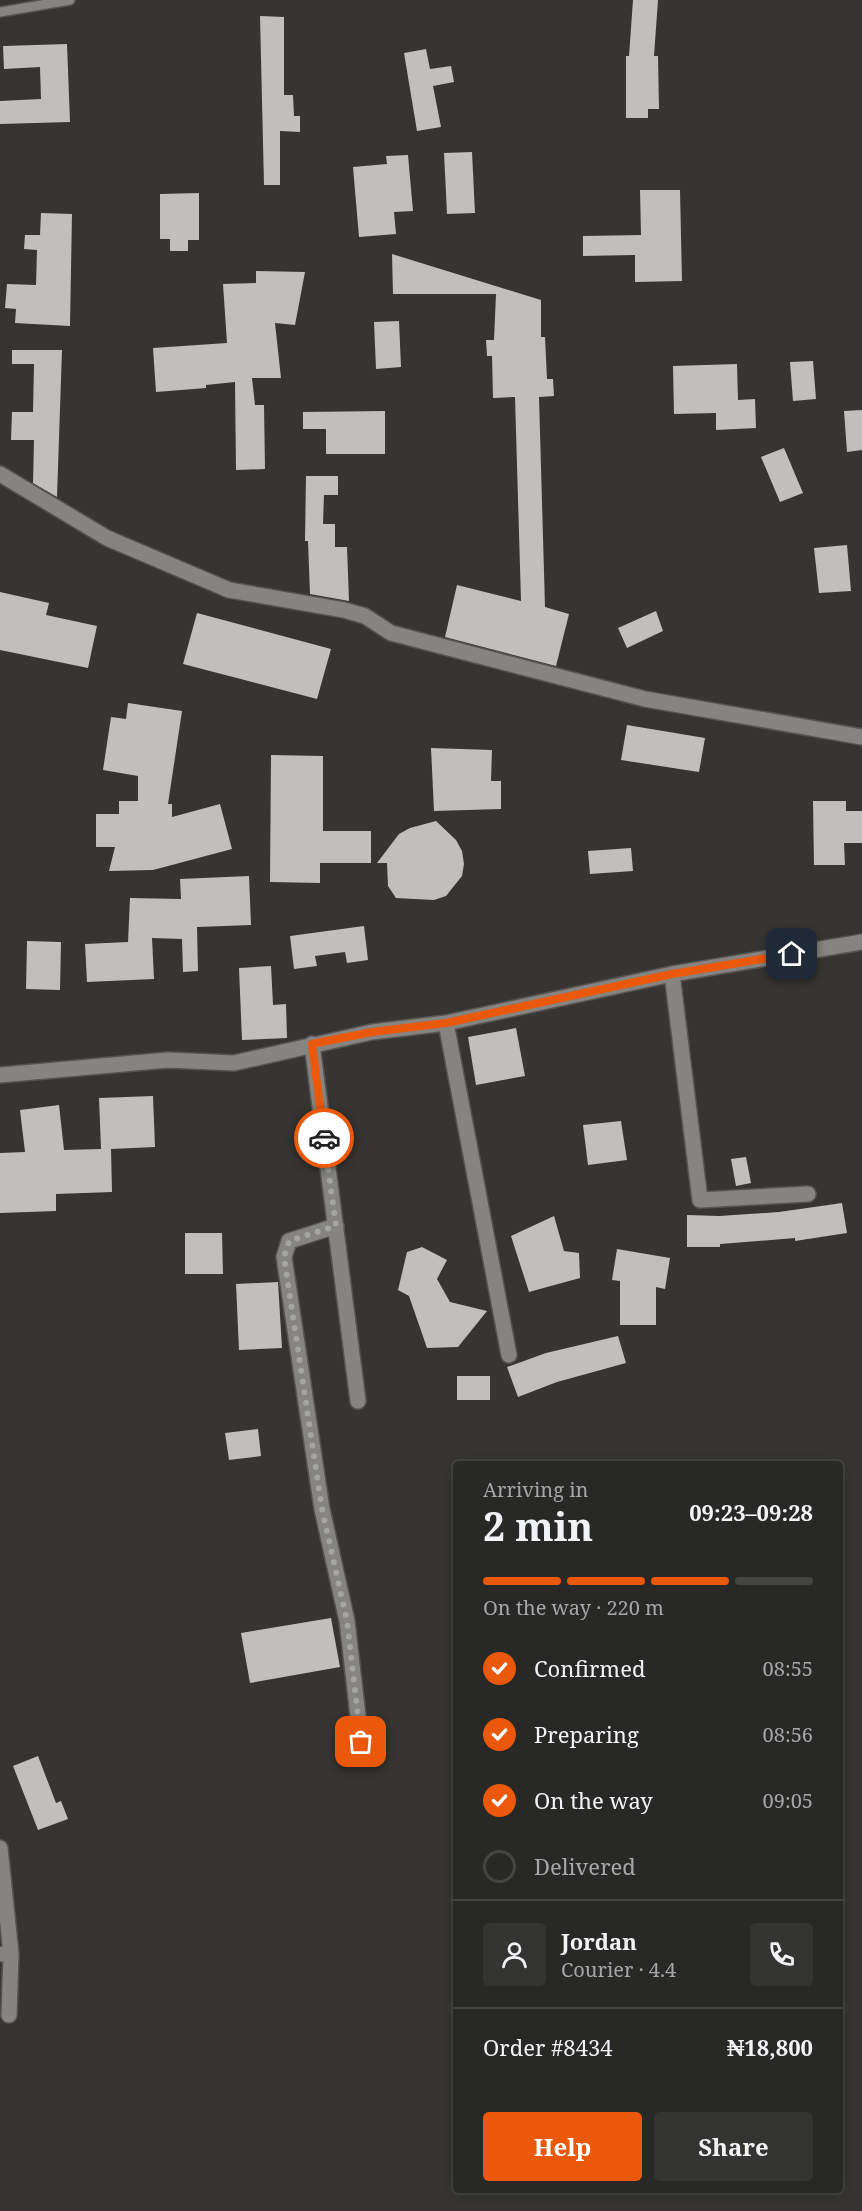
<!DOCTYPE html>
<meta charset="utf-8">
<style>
body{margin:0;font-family:"Noto Serif",serif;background:#343432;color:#f1f3f6;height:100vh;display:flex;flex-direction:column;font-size:22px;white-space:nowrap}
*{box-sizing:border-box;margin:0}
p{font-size:20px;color:#a5a6a7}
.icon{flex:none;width:33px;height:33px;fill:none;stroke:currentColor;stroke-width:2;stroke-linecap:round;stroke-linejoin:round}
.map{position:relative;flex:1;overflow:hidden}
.details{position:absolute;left:453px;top:1461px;width:390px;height:732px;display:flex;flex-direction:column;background:#282826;border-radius:6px;box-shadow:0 3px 15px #0003,0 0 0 2px #444443}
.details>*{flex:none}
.pin{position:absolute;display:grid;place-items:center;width:51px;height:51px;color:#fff;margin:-26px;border-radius:12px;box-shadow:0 3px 9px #0006}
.courier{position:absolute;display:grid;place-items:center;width:60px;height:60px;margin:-30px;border:4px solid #ea580c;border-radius:50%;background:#fff;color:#222;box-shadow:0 2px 8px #0007}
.headline em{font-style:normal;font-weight:700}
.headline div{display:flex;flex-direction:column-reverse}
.headline{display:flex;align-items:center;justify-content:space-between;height:102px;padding:0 30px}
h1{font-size:39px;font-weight:700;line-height:45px}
.bar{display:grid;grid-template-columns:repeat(4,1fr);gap:9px 6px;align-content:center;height:72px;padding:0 30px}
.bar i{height:8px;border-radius:4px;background:#444443}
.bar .active{background:#ea580c}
.bar p{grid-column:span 4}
.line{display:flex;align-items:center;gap:15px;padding:0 30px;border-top:2px solid #444443}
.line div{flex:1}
.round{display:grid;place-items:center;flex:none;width:63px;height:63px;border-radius:6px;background:#343432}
ol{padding:0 30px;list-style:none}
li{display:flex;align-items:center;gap:18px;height:66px}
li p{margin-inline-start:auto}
li .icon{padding:6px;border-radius:50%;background:#ea580c;color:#fff;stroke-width:4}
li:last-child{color:#a5a6a7}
li i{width:33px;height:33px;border:3px solid #444443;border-radius:50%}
.primary-button{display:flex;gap:12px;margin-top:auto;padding:12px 30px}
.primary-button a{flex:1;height:69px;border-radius:6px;background:#ea580c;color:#fff;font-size:24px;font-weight:700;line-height:69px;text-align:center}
.primary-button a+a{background:#343432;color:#f1f3f6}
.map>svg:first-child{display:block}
.building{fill:#c0bfbc}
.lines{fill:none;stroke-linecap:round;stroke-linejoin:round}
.lane-casing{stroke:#545351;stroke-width:12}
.street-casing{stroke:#545351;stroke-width:18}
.lane{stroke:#858480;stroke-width:9}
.street{stroke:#858480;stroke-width:15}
.done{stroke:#a4a4a2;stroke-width:6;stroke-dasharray:0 10.8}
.route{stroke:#ea580c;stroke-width:8}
</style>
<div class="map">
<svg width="862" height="2211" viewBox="0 0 862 2211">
<rect width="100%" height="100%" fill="#363532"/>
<path class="building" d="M633 0H658L654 56H658L659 109H648V118H626V56H629Z
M260 16 284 17V95H293L294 116H300V132L280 131V185H264Z
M67 44 70 122 0 124V101L41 99 40 67 4 69 3 46Z
M426 49 430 69 451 66 454 82 433 86 441 127 417 131 404 53Z
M472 152 475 213 447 214 444 153Z
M408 155 413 211 394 212 396 234 359 237 353 167 387 164 386 156Z
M640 190H680L682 281 635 282V255L583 256V236L641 235Z
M199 193V240H188V251H170V239H160V194Z
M41 213 72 214 70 326 15 323 16 309 5 308 7 284 36 285 37 250 24 249 25 235H40Z
M392 254 541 300V337H545L547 379H553L554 396 539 397 545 607 569 614 556 666 445 637 457 585 521 601 515 397 493 398 492 356H487L486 340H494L496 294H393Z
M256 271 305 272 295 325 275 323 281 378H252L255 405H264L265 469 236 470 235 382 206 385V388L156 392 153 348 227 343 223 284 256 283Z
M399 321 401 367 376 369 374 322Z
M12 350H62L57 497 33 483 34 440H11L12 412H33L34 364H12Z
M813 361 816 399 793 401 790 362Z
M737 364 738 400 755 399 756 428 716 430V413L674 414 673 366Z
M862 410V450L847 452 844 411Z
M385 411V454H326V429H303V412Z
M784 448 803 493 780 502 761 457Z
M306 476H338V495H324L323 524H335V547H347L349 601 310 594 308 541H305Z
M847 545 851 591 819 593 814 548Z
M0 592 49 603 46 615 97 626 88 668 0 650Z
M656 611 663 631 627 648 618 628Z
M197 613 331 649 317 699 183 664Z
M128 703 182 711 168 804H172V817L220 804 232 849 153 870 109 871 115 847H96V814H119V801H138V776L103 770 111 717 126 719Z
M627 725 705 738 699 772 621 760Z
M431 748 492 750 491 781H501V809L434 811Z
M271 755 323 756V831H371V863H320V883L270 882Z
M813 801H846V811H862V843H844L845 865H814Z
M436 821 456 840 462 851 464 864 462 876 446 896 434 900 396 898 388 886 387 863H377L399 834 410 828Z
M631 848 633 871 590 874 588 851Z
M249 876 251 925 197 927 198 971 183 972 182 939 152 938 154 979 87 982 85 944 128 942 130 898 181 899 180 879Z
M364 926 368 960 347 963 345 952 315 956 317 966 294 969 290 936Z
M27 941 61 942 60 990 26 989Z
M271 966 273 1005 286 1004 287 1038 242 1040 239 968Z
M516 1028 525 1076 476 1085 468 1037Z
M153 1096 155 1147 111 1149 112 1192 56 1194V1211L0 1213V1153L25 1152 20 1110 59 1105 64 1150 101 1149 99 1098Z
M621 1121 627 1160 588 1165 583 1125Z
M746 1157 751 1183 736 1186 731 1159Z
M842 1203 847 1233 795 1241V1238L720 1244V1247H687V1215L719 1216 779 1212Z
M554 1216 564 1251 579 1253 580 1278 529 1292 511 1236Z
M185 1233H222L223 1274H185Z
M422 1247 447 1260 437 1279 450 1302 487 1311 458 1347 427 1348 409 1296 398 1290 407 1252Z
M617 1249 670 1258 665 1289 656 1287V1325H620V1281L612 1280Z
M278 1282 282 1348 239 1350 236 1284Z
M618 1336 626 1363 557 1382 518 1397 507 1367 546 1353Z
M457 1376H490V1400H457Z
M258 1429 261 1456 229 1460 225 1433Z
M331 1618 340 1667 250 1683 241 1633Z
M38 1756 56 1803 61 1801 68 1819 38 1830 13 1766Z"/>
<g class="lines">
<defs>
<path id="lane" d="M0 12 70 0"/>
<path id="street" d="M0 474 107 538 229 590 344 610 365 616 391 633 645 699 862 737
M672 974 700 1200 808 1194
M446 1023 509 1355
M312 1044 358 1401
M0 1075 168 1060 234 1063 372 1032 446 1023 672 974 862 942
M336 1226 289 1241 284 1257 322 1509 347 1621 361 1742
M0 1848 11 1954
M3 1954H11L9 2015"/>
</defs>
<use href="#lane" class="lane-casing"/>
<use href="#street" class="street-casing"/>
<use href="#lane" class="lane"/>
<use href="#street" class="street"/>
</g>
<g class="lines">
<path class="done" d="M324 1138 336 1226 289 1241 284 1257 322 1509 347 1621 361 1742"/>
<path class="route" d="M324 1138 312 1044 372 1032 446 1023 672 974 792 954"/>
</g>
</svg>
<div class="pin" style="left:361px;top:1742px;background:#ea580c"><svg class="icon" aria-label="bag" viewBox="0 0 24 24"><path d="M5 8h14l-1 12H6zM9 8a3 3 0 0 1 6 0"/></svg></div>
<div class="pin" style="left:792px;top:954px;background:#1f2937"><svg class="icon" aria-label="home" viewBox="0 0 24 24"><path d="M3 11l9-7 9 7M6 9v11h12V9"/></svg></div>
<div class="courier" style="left:324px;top:1138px"><svg class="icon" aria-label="car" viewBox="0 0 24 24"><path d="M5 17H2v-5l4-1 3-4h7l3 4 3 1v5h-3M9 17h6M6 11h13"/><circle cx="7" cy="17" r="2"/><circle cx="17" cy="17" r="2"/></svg></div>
<section class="details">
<div class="headline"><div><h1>2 min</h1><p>Arriving in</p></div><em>09:23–09:28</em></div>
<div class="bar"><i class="active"></i><i class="active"></i><i class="active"></i><i></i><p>On the way · 220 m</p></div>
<ol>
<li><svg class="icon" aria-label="check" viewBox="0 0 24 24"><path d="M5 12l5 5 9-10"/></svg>Confirmed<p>08:55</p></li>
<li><svg class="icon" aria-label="check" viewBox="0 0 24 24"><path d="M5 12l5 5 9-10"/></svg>Preparing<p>08:56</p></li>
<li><svg class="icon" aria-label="check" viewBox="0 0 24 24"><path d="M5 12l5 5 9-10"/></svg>On the way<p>09:05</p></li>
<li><i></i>Delivered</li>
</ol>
<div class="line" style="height:108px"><a class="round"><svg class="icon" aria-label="person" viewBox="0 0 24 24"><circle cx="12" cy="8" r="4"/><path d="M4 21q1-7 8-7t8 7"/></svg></a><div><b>Jordan</b><p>Courier · 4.4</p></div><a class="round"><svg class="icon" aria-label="phone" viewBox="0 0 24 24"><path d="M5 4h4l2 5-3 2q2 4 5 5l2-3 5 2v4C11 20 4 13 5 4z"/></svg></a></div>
<div class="line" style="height:78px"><div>Order #8434</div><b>₦18,800</b></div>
<div class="primary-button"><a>Help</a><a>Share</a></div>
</section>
</div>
